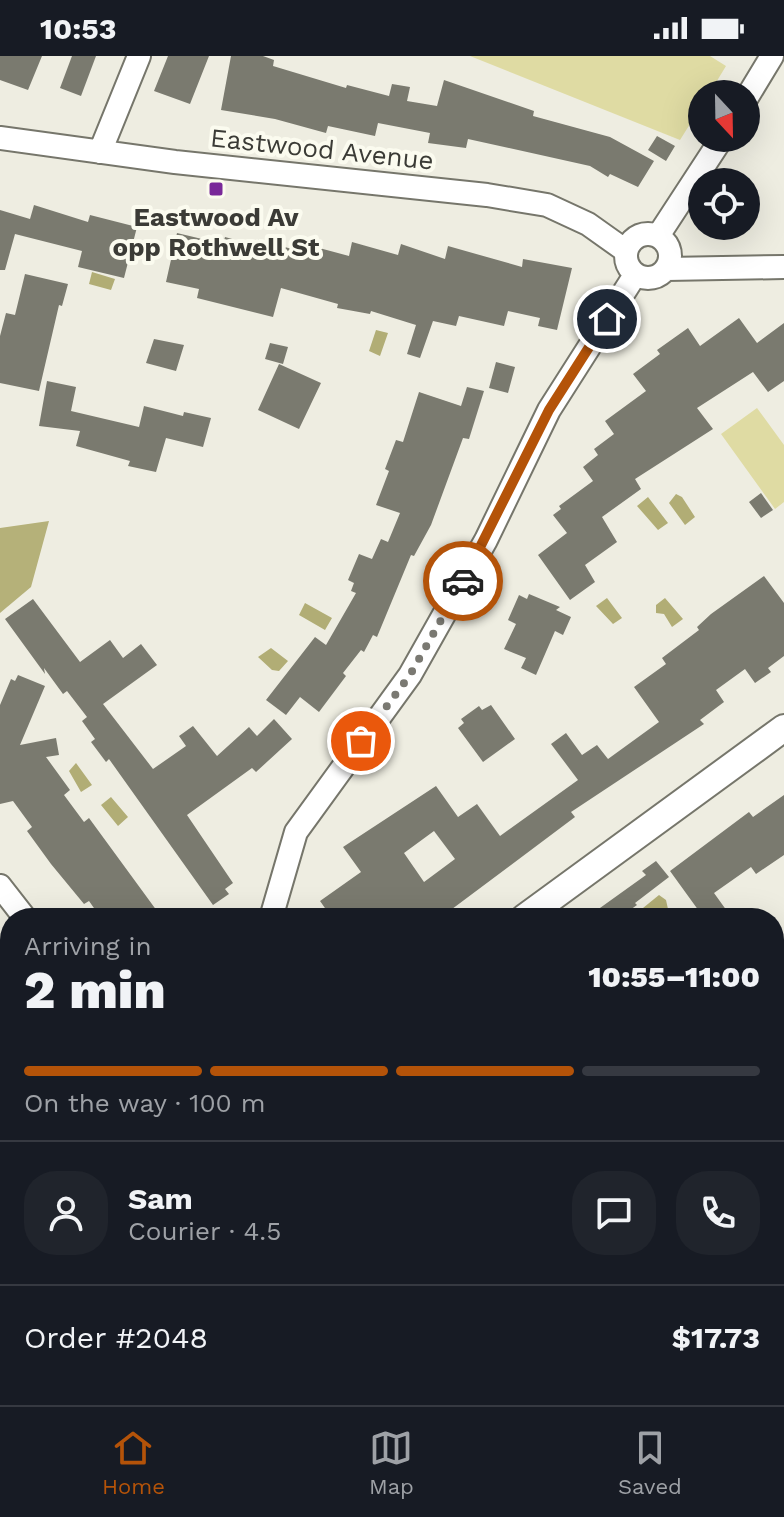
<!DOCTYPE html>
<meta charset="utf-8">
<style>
body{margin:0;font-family:"Work Sans",sans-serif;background:#20242c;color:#f1f3f6;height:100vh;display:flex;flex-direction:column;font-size:30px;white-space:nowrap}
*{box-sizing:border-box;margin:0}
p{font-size:26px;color:#9ea1a6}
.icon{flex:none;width:44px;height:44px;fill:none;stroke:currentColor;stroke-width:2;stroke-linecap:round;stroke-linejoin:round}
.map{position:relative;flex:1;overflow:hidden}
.side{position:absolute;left:0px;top:852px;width:784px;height:498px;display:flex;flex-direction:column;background:#171b24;border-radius:32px 32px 0 0;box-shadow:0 8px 32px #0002}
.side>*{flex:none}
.needle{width:52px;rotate:158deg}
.fabs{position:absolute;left:688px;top:24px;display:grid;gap:16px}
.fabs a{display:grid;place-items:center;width:72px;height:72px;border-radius:50%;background:#171b24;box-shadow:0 8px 32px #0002;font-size:40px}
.pin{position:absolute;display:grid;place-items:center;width:68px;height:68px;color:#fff;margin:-34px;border:4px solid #fff;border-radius:50%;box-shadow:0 2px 8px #0007}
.courier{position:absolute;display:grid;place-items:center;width:80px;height:80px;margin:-40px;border:6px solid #b45309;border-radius:50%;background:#fff;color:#222;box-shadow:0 2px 10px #0007}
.headline em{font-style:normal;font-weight:800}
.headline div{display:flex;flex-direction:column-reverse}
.headline{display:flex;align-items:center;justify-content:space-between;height:136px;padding:0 24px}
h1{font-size:52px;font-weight:800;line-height:60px}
.bar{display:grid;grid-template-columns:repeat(4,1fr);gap:12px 8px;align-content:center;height:96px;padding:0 24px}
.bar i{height:10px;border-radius:6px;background:#363941}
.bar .current{background:#b45309}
.bar p{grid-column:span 4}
.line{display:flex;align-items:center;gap:20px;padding:0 24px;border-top:2px solid #363941}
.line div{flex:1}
.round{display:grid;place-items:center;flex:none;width:84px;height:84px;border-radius:32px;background:#20242c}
.status{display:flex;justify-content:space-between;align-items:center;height:56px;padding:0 40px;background:#171b24;direction:ltr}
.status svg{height:22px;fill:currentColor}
.dock{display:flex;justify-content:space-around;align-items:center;height:112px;border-top:2px solid #363941;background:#171b24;font-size:22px;color:#9ea1a6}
.dock a{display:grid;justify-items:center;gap:4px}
.dock .current{color:#b45309}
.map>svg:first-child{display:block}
.green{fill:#dfdba3}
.forest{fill:#b5b179}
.water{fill:#b1ad75}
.building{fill:#7a7a6f;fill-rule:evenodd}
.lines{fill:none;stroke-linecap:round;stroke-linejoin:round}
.minor-casing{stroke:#76766b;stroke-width:26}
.tertiary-casing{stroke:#76766b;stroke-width:30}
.minor{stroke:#fff;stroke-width:22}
.tertiary{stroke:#fff;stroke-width:26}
.done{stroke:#7a7972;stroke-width:8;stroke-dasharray:0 14.4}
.route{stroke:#b45309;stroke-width:10}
.poi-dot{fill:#792899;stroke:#fbfbef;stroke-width:3}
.labels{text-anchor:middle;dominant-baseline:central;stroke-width:8;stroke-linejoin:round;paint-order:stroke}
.street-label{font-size:26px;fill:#3b3b36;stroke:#fbfbef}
.poi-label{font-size:26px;font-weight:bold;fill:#3b3b36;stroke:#fbfbef}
</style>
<div class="status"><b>10:53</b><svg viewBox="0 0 49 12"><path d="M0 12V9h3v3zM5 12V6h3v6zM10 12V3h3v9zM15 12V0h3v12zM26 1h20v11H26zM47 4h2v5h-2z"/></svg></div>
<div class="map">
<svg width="784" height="1349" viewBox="0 0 784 1349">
<rect width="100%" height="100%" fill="#eeede1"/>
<path class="green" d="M470 0H710L726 10 709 38H702V49L680 84Z
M757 352 784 389V446L775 453 721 378Z"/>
<path class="forest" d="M49 465 31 531 0 557V472Z"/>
<path class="water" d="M92 216 115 223 111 234 89 228Z
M376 274 388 277 380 300 369 295Z
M676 438 682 441 695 461 685 469 669 447Z
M648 441 668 467 658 474 637 450Z
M607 542 622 562 613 568 596 550Z
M665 542 683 563 672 571 664 558 656 557V549Z
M305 547 332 562 325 574 299 559Z
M271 592 288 605 279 615 272 614 258 601Z
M76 707 92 729 81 736 69 715Z
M111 741 128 761 118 770 101 749Z
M659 839 666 844 668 853 656 862H645L643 852Z"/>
<path class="building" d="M0 0H42L28 34 0 24Z
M72 0H96L81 40 60 32Z
M168 0H209L190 48 154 35Z
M231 0H263L274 4 273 10 346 32 347 29 389 40 392 28 410 31 407 45 437 50 444 24 534 55 533 60 610 81 654 105 638 131 610 118 608 121 590 110 468 83 466 92 428 87 430 77 378 67 375 80 328 70 326 77 275 63 221 54Z
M657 80 675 90 666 105 648 94Z
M34 149 88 166 90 159 137 171 124 222 78 211 82 195 15 178 5 214H0V154L30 163Z
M177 177 223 188 225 181 257 190 258 183 295 194 297 186 349 200 352 186 398 199 401 188 445 203 448 190 522 211 523 203 572 212 557 274 538 270 540 262 508 255 504 270 459 260 456 270 433 265 420 302 407 298 416 269 371 255 370 258 337 252 338 248 281 232 273 261 197 242 199 233 166 226Z
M25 218 68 228 62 250 59 249 39 335 0 327V280L6 257 15 259Z
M739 262 757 287 784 267V325L768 336 753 316 697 352 713 373 635 423 641 433 602 461 617 486 585 509 595 526 570 544 538 499 567 477 553 459 561 453 559 450 593 425 583 411 598 399 594 393 614 378 605 365 646 335 633 318 660 298 657 294 688 272 700 290Z
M154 283 184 289 176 315 146 307Z
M270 287 288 291 283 308 265 303Z
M496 306 515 311 508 337 489 332Z
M279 308 321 327 299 373 258 354Z
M47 325 76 331 71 355 139 371 144 350 183 360 184 356 211 362 203 391 166 382 156 416 128 410 130 405 76 390 80 375 39 370Z
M467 331 484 335 469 383 463 382 431 469 414 500 411 499 377 581 373 579 364 596 361 594 343 617 346 620 319 656 300 641 286 659 266 644 315 581 326 589 356 537 351 535 354 527 348 524 359 498 372 503 381 483 388 486 400 457 376 449 389 415 385 413 396 384 403 386 419 336 461 350Z
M761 437 773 454 761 462 749 446Z
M764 520 784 547V600L768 612 771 616 755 627 745 613 716 634 724 646 700 664 704 668 571 756 575 761 440 862H332L320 845 361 816 343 791 436 730 458 761 477 748 500 780 578 724 551 688 566 677 582 699 597 689 608 703 659 666 634 631 666 608 662 602 699 574 697 571 711 558ZM434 775 455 803 424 826 404 797Z
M529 538 560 551 556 554 571 561 563 579 555 575 536 619 521 612 526 602 504 593 516 568 508 564 519 539 527 543Z
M33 543 80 606 110 584 123 602 141 588 157 609 103 648 153 713 186 690 179 680 193 670 217 700 249 671 257 680 274 663 292 683 256 716 252 712 187 759 233 827 225 833 229 838 213 849 109 703 106 706 91 686 95 683 82 665 87 661 67 635 63 638 44 612 45 618 5 563Z
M18 619 45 630 20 689 56 682 59 699 46 701 70 734 64 739 84 766 89 762 157 855 148 862H101L89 845 84 848 51 808 27 775 32 771 13 745 0 748V649L11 623 15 625Z
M491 649 515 683 483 706 458 672 464 667 461 663 479 650 482 654Z
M784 739V799L756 818 751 811 714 837 732 862H704L670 815 749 756 753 761Z
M656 805 669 821 635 847 637 849 630 854 636 862H586L646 819 642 815Z"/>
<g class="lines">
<defs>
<path id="minor" d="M746 43 772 0
M0 82 175 106 487 139 547 149 588 168 626 195
M100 96 139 0
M626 200a22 22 0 1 1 44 0a22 22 0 1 1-44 0Z
M658 180 722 82
M667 213 784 211
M0 830 25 862
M271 862 296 776 410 619 486 484 549 354 635 219
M774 1128 784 1121
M0 1207 10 1215
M774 1224 784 1237
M474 1349 487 1340"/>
<path id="tertiary" d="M524 862 784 672
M0 1251 10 1244"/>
</defs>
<use href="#minor" class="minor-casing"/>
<use href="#tertiary" class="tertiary-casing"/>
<use href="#minor" class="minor"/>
<use href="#tertiary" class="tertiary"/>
</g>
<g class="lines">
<path class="done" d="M361 685 410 619 463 525"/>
<path class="route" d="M463 525 549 354 607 263"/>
</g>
<rect class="poi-dot" x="208" y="125" width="16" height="16" rx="4"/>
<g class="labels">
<g class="street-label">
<text transform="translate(322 93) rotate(6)">Eastwood Avenue</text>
</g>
<g class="poi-label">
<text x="216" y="161">Eastwood Av<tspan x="216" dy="30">opp Rothwell St</tspan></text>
</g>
</g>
</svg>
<div class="fabs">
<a><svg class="needle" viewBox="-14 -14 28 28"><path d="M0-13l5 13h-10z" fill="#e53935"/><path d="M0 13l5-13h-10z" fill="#9ea1a6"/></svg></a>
<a><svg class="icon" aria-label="locate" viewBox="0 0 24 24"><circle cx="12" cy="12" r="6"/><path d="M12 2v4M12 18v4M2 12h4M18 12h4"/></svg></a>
</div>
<div class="pin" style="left:361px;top:685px;background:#ea580c"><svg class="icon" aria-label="bag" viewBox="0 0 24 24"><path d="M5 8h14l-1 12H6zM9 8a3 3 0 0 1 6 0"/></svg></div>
<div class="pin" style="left:607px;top:263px;background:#1f2937"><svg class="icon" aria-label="home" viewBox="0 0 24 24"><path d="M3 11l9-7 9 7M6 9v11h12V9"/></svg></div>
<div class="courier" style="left:463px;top:525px"><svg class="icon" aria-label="car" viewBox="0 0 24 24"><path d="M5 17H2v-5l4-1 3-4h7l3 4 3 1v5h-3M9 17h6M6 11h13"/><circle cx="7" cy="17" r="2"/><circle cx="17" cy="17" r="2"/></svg></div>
<section class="side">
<div class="headline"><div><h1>2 min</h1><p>Arriving in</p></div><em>10:55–11:00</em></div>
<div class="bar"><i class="current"></i><i class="current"></i><i class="current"></i><i></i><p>On the way · 100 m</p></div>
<div class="line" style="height:144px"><a class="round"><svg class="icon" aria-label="person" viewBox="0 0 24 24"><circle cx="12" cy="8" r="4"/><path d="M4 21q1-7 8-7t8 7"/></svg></a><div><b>Sam</b><p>Courier · 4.5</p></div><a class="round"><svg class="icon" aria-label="chat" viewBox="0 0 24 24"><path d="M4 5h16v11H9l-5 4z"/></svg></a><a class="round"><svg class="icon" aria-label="phone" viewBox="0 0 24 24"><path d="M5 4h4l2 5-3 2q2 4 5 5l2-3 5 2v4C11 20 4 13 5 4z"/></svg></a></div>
<div class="line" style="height:104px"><div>Order #2048</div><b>$17.73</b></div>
</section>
</div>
<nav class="dock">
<a class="current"><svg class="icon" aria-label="home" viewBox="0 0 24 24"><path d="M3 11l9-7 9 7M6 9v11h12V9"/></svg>Home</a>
<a><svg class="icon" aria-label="map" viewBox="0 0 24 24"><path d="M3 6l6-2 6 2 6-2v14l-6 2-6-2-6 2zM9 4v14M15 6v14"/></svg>Map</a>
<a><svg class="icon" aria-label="saved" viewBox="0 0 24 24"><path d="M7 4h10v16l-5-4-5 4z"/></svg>Saved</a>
</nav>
